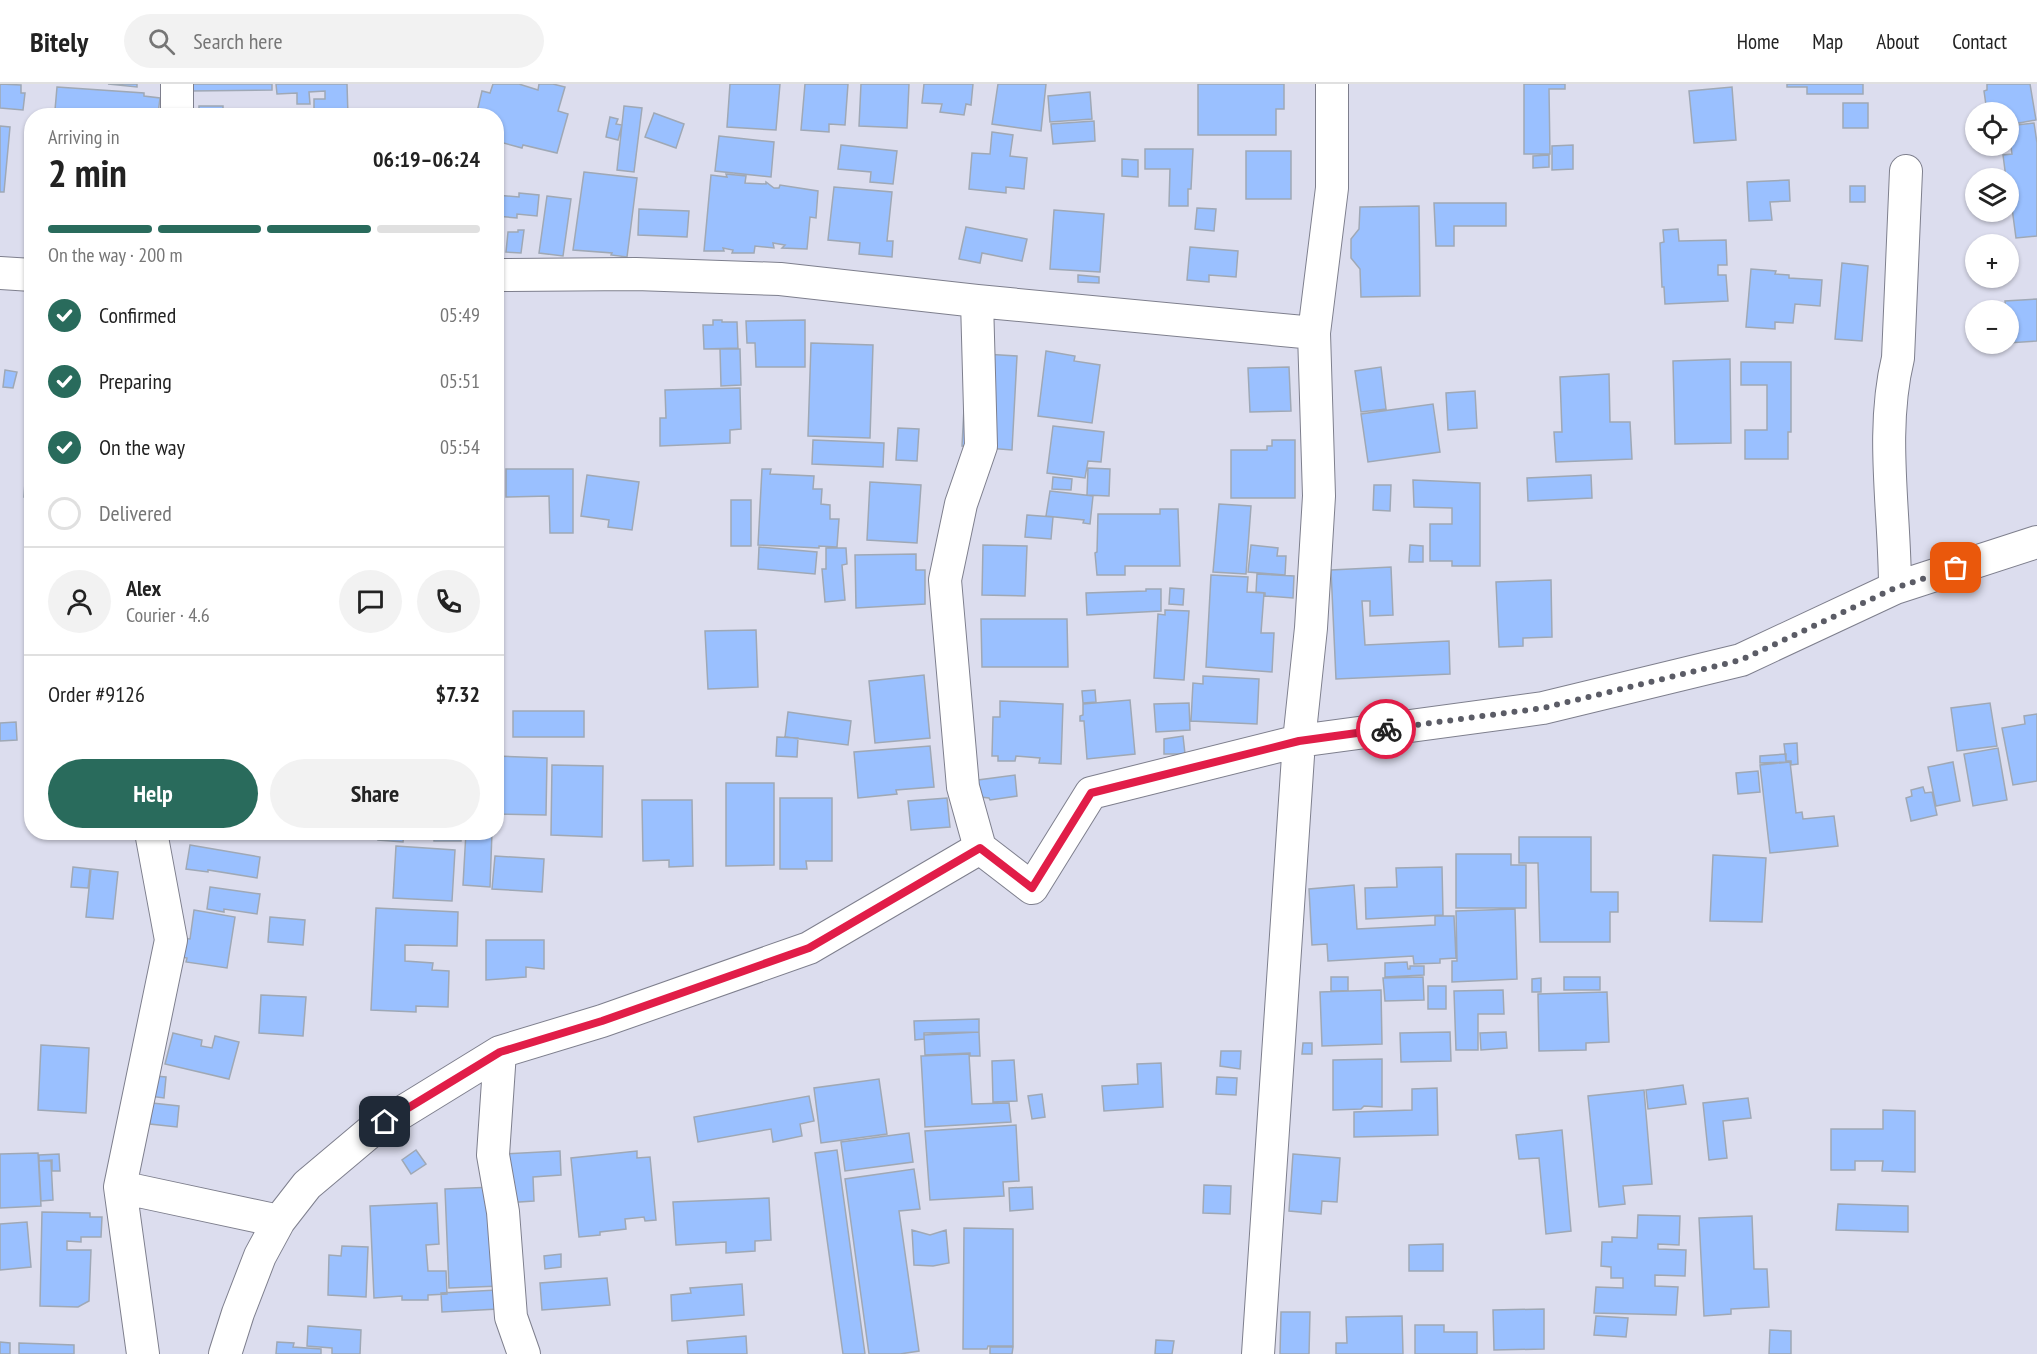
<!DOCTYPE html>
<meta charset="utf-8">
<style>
body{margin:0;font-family:"PT Sans Narrow",sans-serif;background:#f2f2f2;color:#222;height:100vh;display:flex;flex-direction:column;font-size:22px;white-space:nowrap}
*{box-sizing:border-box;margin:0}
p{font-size:20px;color:#767676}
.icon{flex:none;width:33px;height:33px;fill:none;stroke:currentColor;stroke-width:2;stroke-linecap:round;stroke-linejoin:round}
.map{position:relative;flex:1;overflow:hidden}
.panel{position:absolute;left:24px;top:24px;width:480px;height:732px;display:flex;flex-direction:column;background:#fff;border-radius:24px;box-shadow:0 2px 4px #0004}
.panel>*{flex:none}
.buttons{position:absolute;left:1965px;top:18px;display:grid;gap:12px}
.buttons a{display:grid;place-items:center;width:54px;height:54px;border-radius:50%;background:#fff;box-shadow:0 2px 4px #0004;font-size:30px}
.pin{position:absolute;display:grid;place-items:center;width:51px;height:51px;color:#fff;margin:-26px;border-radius:12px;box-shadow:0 3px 9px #0006}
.courier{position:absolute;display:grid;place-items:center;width:60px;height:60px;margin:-30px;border:4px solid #e11d48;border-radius:50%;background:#fff;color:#222;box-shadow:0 2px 8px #0007}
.headline em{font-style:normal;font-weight:800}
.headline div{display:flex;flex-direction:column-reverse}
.headline{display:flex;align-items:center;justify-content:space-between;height:102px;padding:0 24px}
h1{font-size:39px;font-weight:800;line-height:45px}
.bar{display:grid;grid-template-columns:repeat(4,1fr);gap:9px 6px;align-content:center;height:72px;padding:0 24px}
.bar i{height:8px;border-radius:4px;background:#e0e0e0}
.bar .selected{background:#296b5c}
.bar p{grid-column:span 4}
.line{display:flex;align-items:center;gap:15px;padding:0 24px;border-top:2px solid #e0e0e0}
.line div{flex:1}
.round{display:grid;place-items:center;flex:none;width:63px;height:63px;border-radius:32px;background:#f2f2f2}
ol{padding:0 24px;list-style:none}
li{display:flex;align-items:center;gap:18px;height:66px}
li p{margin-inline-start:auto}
li .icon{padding:6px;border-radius:50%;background:#296b5c;color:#fff;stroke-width:4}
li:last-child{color:#767676}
li i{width:33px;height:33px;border:3px solid #e0e0e0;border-radius:50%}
.primary-button{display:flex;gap:12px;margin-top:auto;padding:12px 24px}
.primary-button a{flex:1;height:69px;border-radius:36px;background:#296b5c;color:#fff;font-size:24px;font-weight:800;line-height:69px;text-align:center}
.primary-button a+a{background:#f2f2f2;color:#222}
header{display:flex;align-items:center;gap:36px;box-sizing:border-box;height:84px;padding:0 30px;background:#fff;border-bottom:2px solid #e0e0e0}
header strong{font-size:28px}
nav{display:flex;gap:33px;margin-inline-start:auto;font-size:21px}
.search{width:420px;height:54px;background:#f2f2f2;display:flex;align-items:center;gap:15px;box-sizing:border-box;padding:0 21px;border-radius:33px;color:#767676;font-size:22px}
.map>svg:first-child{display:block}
.building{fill:#9ac0ff;stroke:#9fa8b5;stroke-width:1.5}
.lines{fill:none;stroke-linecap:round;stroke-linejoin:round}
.minor-casing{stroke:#7e7f8d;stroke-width:34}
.minor{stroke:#fff;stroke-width:32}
.done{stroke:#5b5c66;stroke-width:6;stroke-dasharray:0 10.8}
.route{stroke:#e11d48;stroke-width:8}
</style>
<header>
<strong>Bitely</strong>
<div class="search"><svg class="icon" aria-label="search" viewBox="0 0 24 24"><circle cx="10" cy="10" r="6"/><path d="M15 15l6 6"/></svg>Search here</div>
<nav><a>Home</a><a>Map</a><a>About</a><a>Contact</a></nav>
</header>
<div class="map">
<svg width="2037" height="1270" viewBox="0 0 2037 1270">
<rect width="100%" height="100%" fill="#dcddee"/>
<path class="building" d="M0 0 21 1V9H25L23 26 0 24Z
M108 0H137V3Z
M191 0H272V6L191 7Z
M276 0H347L348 32H314V15H325V7L309 8 310 20H297V9L277 10Z
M493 0H519L538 6 539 0H553L565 3 558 27 568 30 557 69 523 61 522 64 496 57V32H476L482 7 490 9Z
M730 0H780L776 46 727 43Z
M805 0H848L845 41 829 40V48L801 46Z
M861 0H909L907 44 859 42Z
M924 0H973L971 21 966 20 964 31 940 28 942 20 922 19Z
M998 0H1046L1041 47 992 40Z
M1198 0H1284V25H1276V51H1198Z
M1524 0H1565V5H1549L1550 70H1524Z
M1787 0H1863V10H1807V3H1787Z
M1987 0H2030L2036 36 2008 41V28H1987L1984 7 1987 6Z
M57 3 144 9V12L160 14 158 30 143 29V32H133L55 26Z
M1732 3 1736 56 1694 59 1689 7Z
M1090 8 1092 35 1050 38 1048 12Z
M1843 19H1868V44H1843Z
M199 22H223V32H199Z
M624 22 642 24 634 88 617 86Z
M654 29 684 40 676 64 645 53Z
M610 33 618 35 616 40 622 41 618 56 606 53Z
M1094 37 1095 57 1053 60 1051 40Z
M2034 39 2037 59V152L2016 154 2008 94H2006L2003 71 2012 70 2008 42Z
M0 42 10 43 4 108H0Z
M992 48 1013 51 1010 72 1027 74 1024 105 1006 103V109L969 105 972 69 990 70Z
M719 52 774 58 771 93 715 87Z
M841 61 897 67 893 100 870 98 871 88 838 85Z
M1573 61V85L1552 86V62Z
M1145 65H1193L1191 105H1188V122H1169L1170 85H1145Z
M28 66H32V108L26 107Z
M1246 67H1291V115H1246Z
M1549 71V83L1533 84V72Z
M1122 75 1138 76V93L1122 92Z
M584 88 637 94 627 173 611 171 612 169 573 166Z
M726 90 746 92 745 99 766 100V98L774 104H779L780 101 818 107 816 134 810 133 807 165 782 164 785 161 773 159 774 164 755 162 754 169H732L733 166 723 164 724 167H704L711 91 727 93Z
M1789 96 1790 117 1770 118 1772 136 1749 137 1747 98Z
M1850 102H1865V118H1850Z
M834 103 892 108 887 157H893L892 173 859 170 860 159 828 156Z
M519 109 539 111 537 132 517 130V134L496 132V111L519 113Z
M547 112 571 115 563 172 539 169Z
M1434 119H1506V142H1454V162H1436Z
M1419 122 1420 212 1361 213 1360 185 1351 174V155L1359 145 1360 123Z
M1197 124 1216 125 1214 147 1195 145Z
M639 125 689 127 687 153 638 151Z
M1054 126 1104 130 1100 188 1050 185Z
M966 143 1027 155 1022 177 982 169 980 179 959 175Z
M1678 145 1679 157 1726 156 1727 181H1718V191H1726L1728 217 1665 220 1664 203H1662L1660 159 1664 158 1663 146Z
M518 146H524L521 169 506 168 508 148H518Z
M1190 163 1238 167 1236 193 1209 191V198L1187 196Z
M1842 179 1868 182 1862 257 1835 255Z
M1751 185 1776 187 1775 190 1789 191V194L1822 196 1820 222 1795 220 1793 239 1775 238V245L1746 243Z
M1078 191 1099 193V199L1078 198Z
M2037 215V257L2008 259V226H2006L2005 217Z
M713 236H722V238H737L738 264 704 265 703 241H713Z
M805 236V283H756L755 259H747L746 237Z
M811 259 873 261 870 354 808 352Z
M720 265H740L741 301 721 302Z
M1046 267 1075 272 1074 277 1100 281 1092 339 1038 332Z
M967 269 1017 272 1012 366 962 362Z
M1730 275 1731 359 1675 360 1673 277Z
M1741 278H1791V348H1788V375H1745V346H1767V301H1741Z
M1289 283 1291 327 1250 328 1248 284Z
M1381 283 1386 325 1361 328 1355 287Z
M5 286 17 288 13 304 3 303Z
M1609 290 1610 338H1630L1632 375 1556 378 1554 348H1562L1560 293Z
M740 304 741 345 730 346V359L660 362V334H666L665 306Z
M1475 307 1477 344 1448 346 1446 309Z
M1433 320 1440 368 1368 378 1361 330Z
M1053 342 1104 348 1101 378 1088 377 1085 394 1047 389Z
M898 344 919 345 917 377 896 376Z
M813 356 884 359 883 383 812 380Z
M1272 356H1295V414H1231V366H1267V362H1272Z
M1088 384 1110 385 1109 412 1087 411Z
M506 385H573V449H550L549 412 506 413Z
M762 385H771L770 390 814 392 813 405H822L821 420 830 421V435H839L837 463 819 462V464L758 461Z
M587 391 639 398 632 446 608 443 609 436 581 432Z
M1591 391 1592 414 1528 417 1527 394Z
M1053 393 1072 395 1071 406 1052 405Z
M496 395H502V413H496Z
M1413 396 1480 399V482H1452V477H1430V440H1452V424L1414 423Z
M25 398 32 399V413H24Z
M870 398 921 401 917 459 867 456Z
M1374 401H1391L1390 427 1373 426Z
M1050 407 1093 412 1090 440 1083 439 1084 436 1046 432Z
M731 416H751V462H731Z
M1219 420 1251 422 1246 490 1213 488Z
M1160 425H1178L1180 482H1125V491H1097L1095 469 1097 468 1098 430H1160Z
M1027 431 1053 433 1051 455 1025 453Z
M983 461 1027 462 1025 512 982 511Z
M1251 461 1278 464 1277 472H1286L1285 491 1248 488Z
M1410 461 1423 462V478H1409Z
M759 463 817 468 815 490 758 485Z
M826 464H846L847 480 842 481 845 516 825 518 822 485H826Z
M916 470V486H925V520L856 524 855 471Z
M1391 483 1393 531 1370 532V517H1362L1365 561 1449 557 1450 590 1336 595 1331 486Z
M1257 490 1294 492 1293 514 1265 512V509L1256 508Z
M1211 491 1248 493 1247 508 1264 509 1261 549H1274L1272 588 1206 583Z
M1551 496 1552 553 1523 554V562L1499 563 1496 498Z
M1170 504 1184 505 1183 521 1169 520Z
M1146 505H1161V527L1087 531 1086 509 1146 507Z
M1165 526 1189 527 1184 596 1154 594 1158 530 1165 531Z
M981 535H1067L1068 583H982Z
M756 546 758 603 708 605 705 547Z
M924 591 930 654 875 659 869 597Z
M1203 592 1259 595 1257 640 1191 637 1193 599 1203 600Z
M1095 606 1096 618 1083 619 1082 607Z
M1130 616 1135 670 1087 675 1084 637H1080V632L1083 631V620Z
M1000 617 1063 620 1061 680 1039 679 1040 674 1016 672 1015 677H998V672H992L993 633H1000Z
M1189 619 1190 646 1156 648 1154 620Z
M1990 619 1997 662 1957 667 1951 624Z
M513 627H584V653H513Z
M788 628 851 637 848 661 785 653Z
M2037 630V697L2013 701 2002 644 2025 640 2024 632Z
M16 638 17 656 0 657V639Z
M1183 652 1185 670H1164V655Z
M777 653 798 654 797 673 776 672Z
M1797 659 1798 680 1791 681V677H1786L1784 660Z
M930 662 934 703 896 706 897 710 858 714 854 668Z
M1998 664 2007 716 1973 722 1964 670Z
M1786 670V678L1760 679V672Z
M496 672 547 674 546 731 496 730Z
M1790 678 1796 729 1802 728 1803 735 1834 732 1838 762 1770 769 1760 681Z
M1953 678 1960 717 1936 722 1928 683Z
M552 681 603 682 602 753 551 751Z
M1758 687 1760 708 1738 710 1736 689Z
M1015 691 1017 712 990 716 989 714 980 713 978 696Z
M726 699H774V781L726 782Z
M1923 703 1925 709 1932 708 1937 731 1911 737 1906 714 1912 712 1911 706Z
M780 714H832V777H806L807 785H780Z
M947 714 950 743 911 746 908 717Z
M642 716H692L693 782 669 783V776L643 777Z
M379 748H404L403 758 378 756Z
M434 748H461V757H434Z
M466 748H492L490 803 463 801Z
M1519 753H1591V808H1618V828H1610V858H1540L1538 779H1519Z
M190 761 260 773 257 794 208 786V788L186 785Z
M396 762 455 766 452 817 393 814Z
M1456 770H1511V781H1526V824H1456Z
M1713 771 1766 774 1762 838 1710 837Z
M495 772 544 775 542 808 492 805Z
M73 783 90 785 88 804 71 803Z
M1442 783 1443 831 1366 835 1365 804 1397 803 1396 784Z
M91 785 118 788 113 835 86 833Z
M1354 801 1357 845 1435 841V832H1454L1456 874 1440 875V879L1414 880 1413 872 1328 877 1327 860 1312 861 1309 805Z
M210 803 260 810 257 830 224 825V828L207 825Z
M376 824 458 828 457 862 405 861V877L433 879 432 886 449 887 448 923 416 922V928L371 926Z
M1515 825 1517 895 1452 898V877H1457L1456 827Z
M194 826 235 833 227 884 186 878 187 874 176 872 179 854 190 855Z
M270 833 305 836 303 861 268 858Z
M486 856H544V885L526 883V893L486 896Z
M1407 878 1408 885H1410V882H1424V891L1385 893V879Z
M1331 893H1348V907H1331Z
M1423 893 1424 916 1385 917 1383 894Z
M1564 893H1600V906H1564Z
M1541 894V908H1532V895Z
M1428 902H1446V925H1428Z
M1381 906 1382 960 1322 962 1320 908Z
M1503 906 1504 930H1478V966H1456L1454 907Z
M1607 908 1609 958 1586 959V966L1539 967 1538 910Z
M261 911 306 913 303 952 259 949Z
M979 935V948L924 949V955L915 956 914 937Z
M979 948 980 972H970V969L925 971 924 951Z
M1450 948 1451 977 1401 978 1400 949Z
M1506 948 1507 964 1481 966 1480 949Z
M173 949 202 956 201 962 212 964 215 952 239 958 229 995 165 980Z
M1303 959H1312V970H1302Z
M41 961 89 964 86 1029 38 1026Z
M1221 967H1241L1240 985 1220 982Z
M969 970 972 1020 1009 1019 1011 1038 925 1043 921 972Z
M1382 975V1023L1364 1022 1361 1025 1333 1026V976Z
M1014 976 1017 1017 993 1018 992 977Z
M1161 979 1163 1023 1104 1027 1102 1002 1138 1000 1137 980Z
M144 991 166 993 164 1014 142 1011Z
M1217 993 1237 994 1236 1011 1216 1010Z
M879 995 887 1050 821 1059 814 1004Z
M1683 1001 1686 1020 1648 1025 1646 1006Z
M1437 1004 1438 1051 1354 1053V1028L1412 1026V1005Z
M1644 1006 1652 1100 1623 1102 1625 1120 1599 1123 1588 1012Z
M1042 1010 1045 1033 1032 1035 1028 1012Z
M809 1012 814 1037 800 1040 802 1052 773 1058 771 1045 698 1058 694 1033Z
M1748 1014 1751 1034 1723 1037 1727 1074 1709 1076 1703 1019Z
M152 1019 179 1022 177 1043 150 1040Z
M1883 1026 1915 1027V1088L1882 1087 1883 1077H1855V1086H1831V1045H1883Z
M1016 1041 1019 1097 1003 1098 1004 1112 930 1116 925 1047Z
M1562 1046 1571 1147 1546 1150 1539 1074 1519 1075 1516 1051Z
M909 1049 913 1078 845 1087 841 1058Z
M416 1066 426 1080 411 1090 402 1076Z
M837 1066 865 1270H843L815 1069Z
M560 1067 561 1091 533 1093 534 1117 505 1119 503 1070Z
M637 1067V1074L650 1073 656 1136 645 1137 644 1133 625 1135 626 1145 600 1148V1151L579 1153 571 1074Z
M38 1069 41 1122 0 1124V1070Z
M59 1070 60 1087H52V1076L39 1077V1071Z
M1293 1070 1340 1074 1337 1118 1322 1117 1321 1130 1289 1127Z
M39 1077H51L53 1116 41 1117Z
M914 1085 920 1125 899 1127 919 1267 900 1270H869L845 1095Z
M1204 1101 1231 1102 1230 1130 1203 1129Z
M495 1103 500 1202 449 1204 445 1105Z
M1032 1103 1033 1125 1010 1127 1009 1104Z
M769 1114 771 1156 755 1157V1167L726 1169V1158L676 1161 673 1118Z
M437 1119 439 1160 426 1161 428 1187H446L447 1210 428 1211V1216H402V1212L374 1214 370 1122Z
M1838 1120 1908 1122V1148L1836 1146Z
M42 1128 90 1129V1133H102L101 1153H81V1158L67 1157V1166H91L89 1217 78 1223 40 1222Z
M1638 1131 1680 1132 1679 1161 1658 1160V1165L1686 1166 1685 1192 1655 1191V1202L1678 1203 1676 1231 1594 1229 1596 1203 1623 1204V1194H1611V1183L1601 1182 1602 1158H1612V1153L1637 1154Z
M1752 1132 1754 1185H1767L1769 1223 1731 1225V1230L1704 1232 1699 1134Z
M27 1138 31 1183 0 1186V1140Z
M964 1144 1013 1145V1262H988L987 1265H963Z
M912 1146 930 1151 946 1146 949 1179 933 1182 914 1181Z
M1443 1160V1187H1409V1161Z
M342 1162 368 1163 366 1213 328 1211 329 1171 341 1172Z
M561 1170V1183L545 1185 544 1172Z
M607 1194 610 1221 542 1226 540 1199Z
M742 1200 744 1231 672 1237 671 1211 691 1209 690 1204Z
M497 1206 498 1225 442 1228 441 1209Z
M1544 1225V1265L1494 1266 1493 1226Z
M1281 1228H1310L1309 1270H1280Z
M1402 1232 1403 1270H1336V1259H1347L1346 1233Z
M1596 1232 1628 1234 1626 1253 1594 1251Z
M1415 1241H1444V1248H1477V1270H1415Z
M308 1242 361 1246 360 1270H332V1264L307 1262Z
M1770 1246 1791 1247V1270H1769Z
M746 1252 747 1270H688L687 1257Z
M1156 1256 1174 1257 1172 1270H1155Z
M0 1258 10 1259V1270H0Z
M277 1258 294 1259 293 1263 321 1265V1270H276Z
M19 1259 74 1261V1270H19Z
M990 1263H1013L1012 1270H990Z"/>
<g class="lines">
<defs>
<path id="minor" d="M177 32V0
M0 189 32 191
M496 191 636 190 780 195 977 217 1314 249
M977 217 981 362 961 420 945 496 963 703 980 764
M1895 504C1895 428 1880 348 1898 274L1906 87
M500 968 493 1071 503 1128 511 1233 524 1270
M120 1103 279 1137
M143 1270 120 1103 171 856 151 748
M225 1270 238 1229 260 1172 279 1137 307 1101 370 1048 500 968 602 937 809 864 980 764 1032 804 1091 709 1299 657 1543 624 1741 576 1895 504 2037 458
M1258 1270 1299 657 1311 544 1319 412 1314 249 1332 104V0"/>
</defs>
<use href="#minor" class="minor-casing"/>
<use href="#minor" class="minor"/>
</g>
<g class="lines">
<path class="done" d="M1386 645 1543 624 1741 576 1895 504 1956 484"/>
<path class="route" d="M385 1038 500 968 602 937 809 864 980 764 1032 804 1091 709 1299 657 1386 645"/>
</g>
</svg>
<div class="buttons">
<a><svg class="icon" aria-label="locate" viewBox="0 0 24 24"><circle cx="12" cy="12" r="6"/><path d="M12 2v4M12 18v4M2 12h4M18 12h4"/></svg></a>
<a><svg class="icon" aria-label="layers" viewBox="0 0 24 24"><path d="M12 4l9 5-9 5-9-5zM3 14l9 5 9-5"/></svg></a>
<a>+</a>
<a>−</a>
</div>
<div class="pin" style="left:1956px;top:484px;background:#ea580c"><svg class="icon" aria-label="bag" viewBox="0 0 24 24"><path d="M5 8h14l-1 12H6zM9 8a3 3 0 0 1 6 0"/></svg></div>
<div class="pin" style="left:385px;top:1038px;background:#1f2937"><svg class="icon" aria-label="home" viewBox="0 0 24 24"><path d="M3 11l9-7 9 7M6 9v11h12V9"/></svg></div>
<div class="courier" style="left:1386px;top:645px"><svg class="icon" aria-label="bike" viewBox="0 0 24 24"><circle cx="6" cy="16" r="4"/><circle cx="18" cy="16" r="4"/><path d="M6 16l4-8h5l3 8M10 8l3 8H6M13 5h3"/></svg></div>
<section class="panel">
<div class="headline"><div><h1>2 min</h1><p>Arriving in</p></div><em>06:19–06:24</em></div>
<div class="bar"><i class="selected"></i><i class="selected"></i><i class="selected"></i><i></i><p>On the way · 200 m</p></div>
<ol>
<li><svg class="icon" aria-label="check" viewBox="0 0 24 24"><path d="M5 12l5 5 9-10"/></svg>Confirmed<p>05:49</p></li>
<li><svg class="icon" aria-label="check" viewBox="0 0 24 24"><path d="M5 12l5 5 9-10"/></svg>Preparing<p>05:51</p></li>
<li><svg class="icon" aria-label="check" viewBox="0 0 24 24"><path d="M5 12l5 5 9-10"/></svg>On the way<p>05:54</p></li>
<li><i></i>Delivered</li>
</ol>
<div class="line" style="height:108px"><a class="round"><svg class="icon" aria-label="person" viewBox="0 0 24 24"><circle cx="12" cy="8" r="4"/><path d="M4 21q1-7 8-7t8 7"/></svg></a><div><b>Alex</b><p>Courier · 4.6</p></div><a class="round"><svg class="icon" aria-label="chat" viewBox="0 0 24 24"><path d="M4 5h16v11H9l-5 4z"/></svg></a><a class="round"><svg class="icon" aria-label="phone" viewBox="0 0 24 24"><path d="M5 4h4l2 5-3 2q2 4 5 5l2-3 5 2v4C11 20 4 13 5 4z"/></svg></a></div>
<div class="line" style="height:78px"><div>Order #9126</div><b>$7.32</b></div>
<div class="primary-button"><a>Help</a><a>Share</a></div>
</section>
</div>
